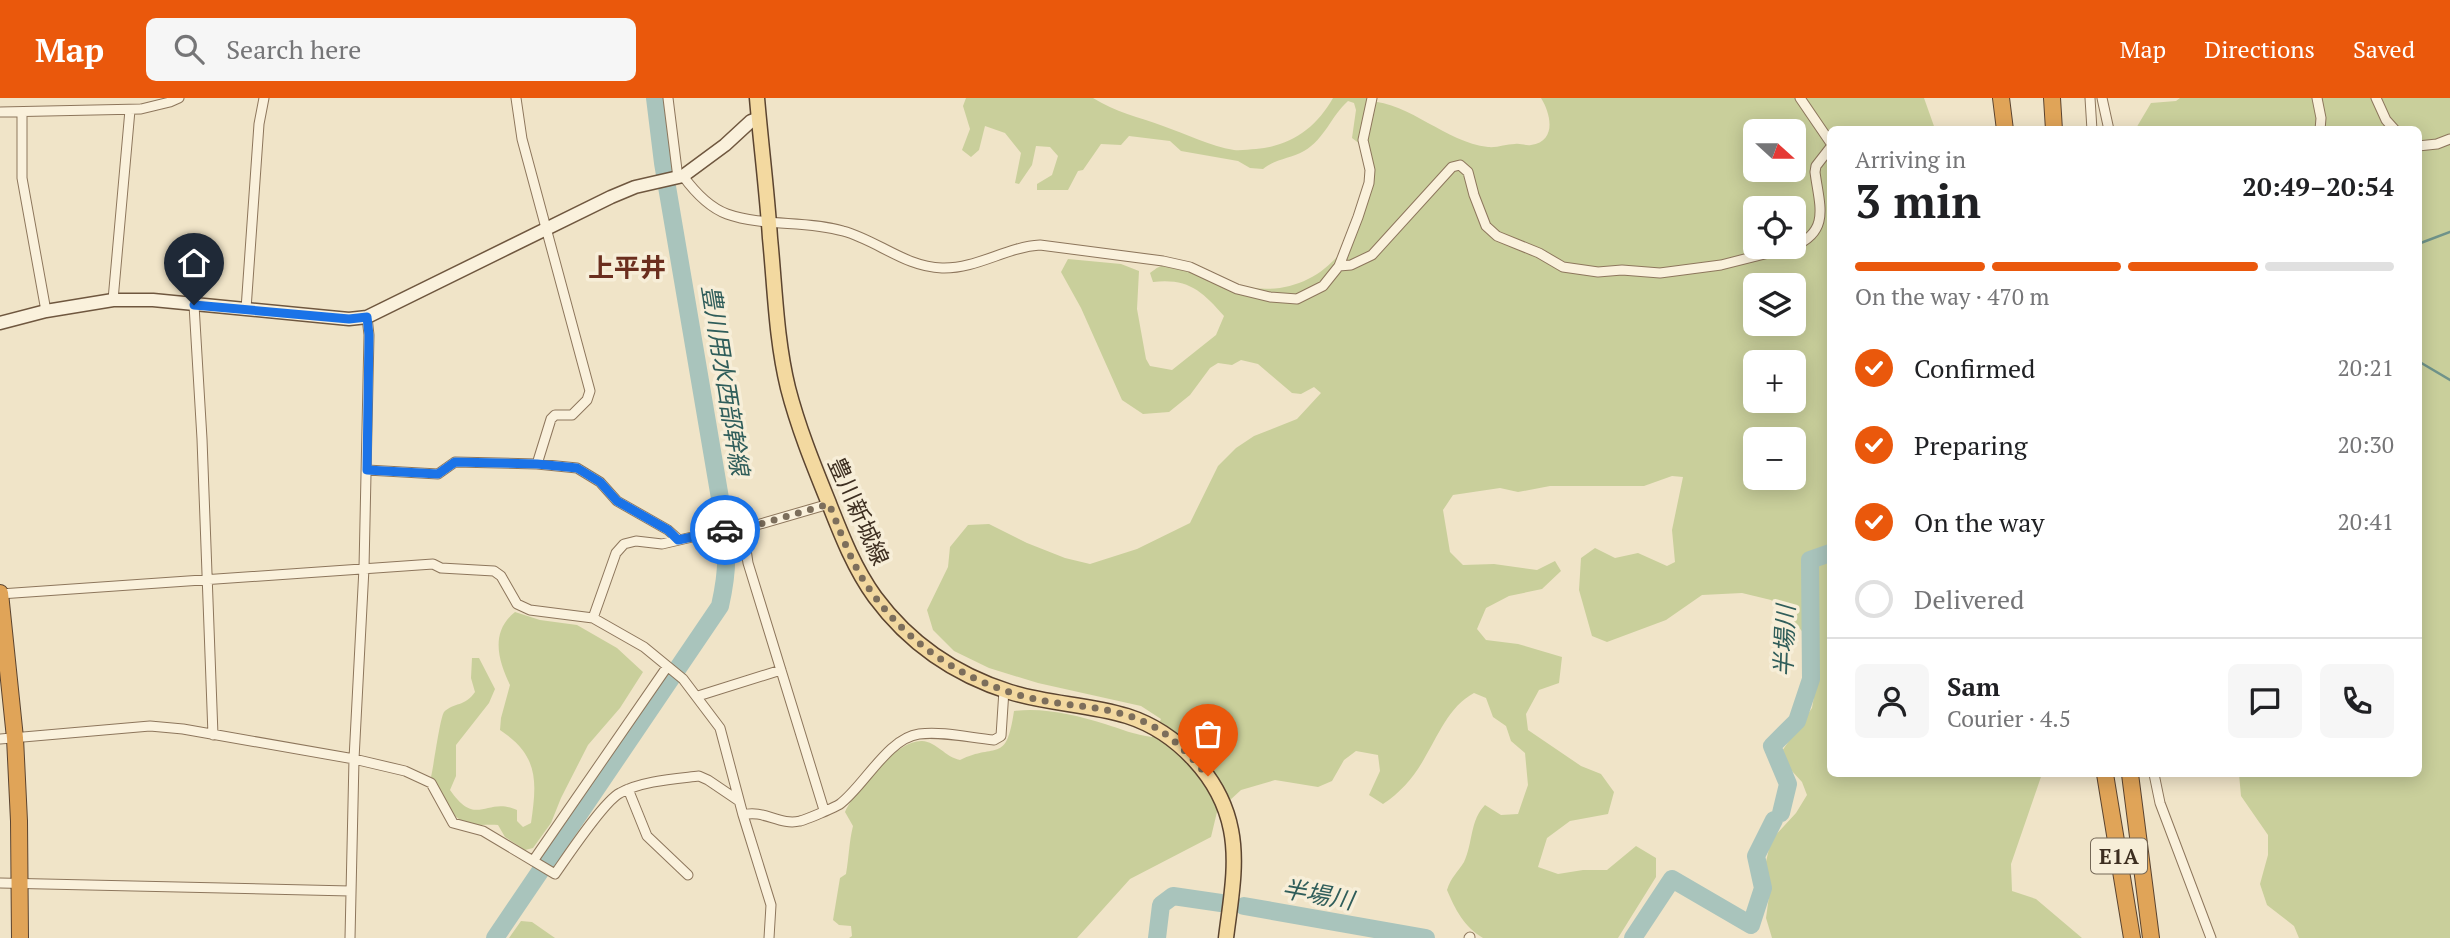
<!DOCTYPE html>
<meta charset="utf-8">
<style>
body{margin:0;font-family:"PT Serif","Noto Sans JP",serif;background:#f6f6f6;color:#202124;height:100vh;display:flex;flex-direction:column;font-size:26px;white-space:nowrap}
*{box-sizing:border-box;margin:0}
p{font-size:23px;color:#757577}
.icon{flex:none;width:38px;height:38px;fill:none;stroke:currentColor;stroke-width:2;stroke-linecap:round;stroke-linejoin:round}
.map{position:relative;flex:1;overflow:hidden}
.details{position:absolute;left:1827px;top:28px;width:595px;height:651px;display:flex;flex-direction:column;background:#fff;border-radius:10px;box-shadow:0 4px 18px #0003}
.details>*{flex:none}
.needle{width:46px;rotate:111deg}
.fabs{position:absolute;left:1743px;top:21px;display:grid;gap:14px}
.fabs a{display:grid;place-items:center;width:63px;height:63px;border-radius:10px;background:#fff;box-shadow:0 4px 18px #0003;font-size:35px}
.pin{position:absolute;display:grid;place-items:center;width:60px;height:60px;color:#fff;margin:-72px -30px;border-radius:50% 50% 50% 0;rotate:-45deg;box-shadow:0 0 7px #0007}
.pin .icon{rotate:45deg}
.courier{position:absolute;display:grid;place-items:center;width:70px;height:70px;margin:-35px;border:5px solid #1a73e8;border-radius:50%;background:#fff;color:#222;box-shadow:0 2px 9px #0007}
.head em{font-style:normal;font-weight:800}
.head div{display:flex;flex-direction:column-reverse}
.head{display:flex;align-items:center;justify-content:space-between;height:119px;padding:0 28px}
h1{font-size:46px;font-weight:800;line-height:52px}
.bar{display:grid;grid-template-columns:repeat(4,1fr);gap:10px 7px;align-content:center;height:84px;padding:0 28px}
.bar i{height:9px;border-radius:5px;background:#e0e0e0}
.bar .on{background:#ea580c}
.bar p{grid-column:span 4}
.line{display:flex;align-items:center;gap:18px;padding:0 28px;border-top:2px solid #e0e0e0}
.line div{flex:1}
.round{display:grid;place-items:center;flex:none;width:74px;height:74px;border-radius:10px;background:#f6f6f6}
ol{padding:0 28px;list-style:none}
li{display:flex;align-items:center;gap:21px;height:77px}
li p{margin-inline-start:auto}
li .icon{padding:7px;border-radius:50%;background:#ea580c;color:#fff;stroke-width:4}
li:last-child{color:#757577}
li i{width:38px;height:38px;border:4px solid #e0e0e0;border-radius:50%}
header{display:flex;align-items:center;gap:42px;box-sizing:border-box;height:98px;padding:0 35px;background:#ea580c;color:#fff}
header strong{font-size:33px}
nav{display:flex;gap:38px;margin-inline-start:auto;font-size:24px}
.search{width:490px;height:63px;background:#f6f6f6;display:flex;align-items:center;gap:18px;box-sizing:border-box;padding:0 24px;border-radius:10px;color:#757577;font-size:26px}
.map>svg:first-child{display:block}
.green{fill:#c9cf9b;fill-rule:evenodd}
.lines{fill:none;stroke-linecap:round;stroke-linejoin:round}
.stream{stroke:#6f938a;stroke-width:2.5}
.river{stroke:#a9c4bc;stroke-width:18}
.street-casing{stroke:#8d765c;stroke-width:11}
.secondary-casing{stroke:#6f573f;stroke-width:15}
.primary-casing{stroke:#5b4430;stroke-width:17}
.highway-casing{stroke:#5b4430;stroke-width:18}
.street{stroke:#faf1dc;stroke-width:9}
.secondary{stroke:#faf1dc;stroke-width:12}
.primary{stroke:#f3d9a0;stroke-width:14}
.highway{stroke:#e0a458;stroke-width:16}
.done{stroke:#7c6e5b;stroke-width:7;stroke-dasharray:0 12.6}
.route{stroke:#1a73e8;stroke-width:9}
.labels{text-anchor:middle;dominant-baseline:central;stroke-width:7;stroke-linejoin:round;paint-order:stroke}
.shield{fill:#f7eed8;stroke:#756857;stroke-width:2}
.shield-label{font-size:21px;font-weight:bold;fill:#3d2e20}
.street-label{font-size:23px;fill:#3d2e20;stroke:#f7eed8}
.water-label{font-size:24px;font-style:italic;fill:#2f5d5a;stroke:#f7eed8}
.quarter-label{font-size:26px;font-weight:bold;fill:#6b2e1e;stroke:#f7eed8}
</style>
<header>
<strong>Map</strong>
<div class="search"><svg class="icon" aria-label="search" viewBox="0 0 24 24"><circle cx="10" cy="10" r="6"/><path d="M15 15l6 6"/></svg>Search here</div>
<nav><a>Map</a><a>Directions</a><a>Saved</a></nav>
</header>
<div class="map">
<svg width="2450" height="840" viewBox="0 0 2450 840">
<rect width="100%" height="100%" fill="#f0e4c8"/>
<path class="green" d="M966 0H1093C1115 14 1139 19 1163 28 1186 36 1210 48 1234 52 1241 53 1249 51 1256 51 1291 48 1316 30 1333 0H1366L1368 3C1411 5 1445 44 1488 49 1497 50 1506 46 1515 46 1520 45 1526 48 1531 47 1557 43 1551 16 1541 0H1924L1935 31 1830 32V676H2042L2011 766 2012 793 2036 801 2082 840H1772L1766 820 1770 791 1765 768 1771 742 1796 715 1807 697 1802 684 1791 672 1782 653 1812 610 1818 575 1817 552 1789 517 1771 502 1742 495 1702 497 1666 522 1607 544 1592 538 1579 492 1581 460 1595 450 1615 460 1638 455 1667 468 1675 464 1672 432 1683 379 1672 378 1644 388H1550L1518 394 1500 390 1453 397 1443 412 1450 454 1463 467 1494 466 1537 472 1555 463 1561 473 1542 491 1509 498 1486 510 1477 531 1486 542 1518 546 1562 559 1559 585 1539 592 1526 616 1528 632 1581 668 1601 676 1614 694 1608 716 1570 723 1547 740 1538 769 1558 776 1583 772H1607L1636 748 1656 760V779L1618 840H1483C1464 829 1455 811 1447 792 1451 779 1458 774 1464 764 1473 745 1470 722 1485 707L1501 717 1518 716 1528 687 1525 655 1511 643 1506 628 1493 619 1486 600 1474 595C1449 608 1438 638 1424 661 1414 679 1400 695 1383 706L1369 697 1380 673 1378 657 1356 653 1344 662 1332 683 1318 689 1275 682 1241 692 1217 714 1211 739 1130 781 1077 840H849L852 838 851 828 839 827 833 822 840 780 846 776C849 759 849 744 853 728L845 714C855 692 896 642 922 643 937 644 945 659 960 662 997 644 1006 667 1014 613 1043 609 1076 617 1105 626 1121 631 1135 637 1152 639L1161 621 1141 608 1038 585 989 570 954 553 933 532 927 512 948 469 950 449 968 427 989 426 1027 445 1065 460 1090 466 1137 451 1190 425 1218 368 1236 350 1254 338 1297 321 1321 295 1314 289 1301 296 1292 295 1258 266 1241 262 1232 267 1218 265 1210 270 1190 297 1169 314 1143 316 1122 302 1081 210 1061 174 1068 161 1121 166 1139 173 1137 211 1146 261 1150 268 1172 272 1216 237 1224 218C1202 193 1188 180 1153 184L1150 175C1153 173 1156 170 1159 169 1166 165 1199 169 1207 172 1217 176 1226 183 1236 186 1280 200 1324 183 1348 144 1369 107 1374 95 1368 52L1352 40 1356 12 1354 5 1348 3C1331 18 1325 41 1304 53 1290 61 1277 60 1263 71L1250 70 1238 63 1181 53 1170 43 1129 38 1121 47 1101 46 1083 72 1078 73 1068 92H1037V86L1052 77 1058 58 1050 49 1036 48 1032 67 1019 86 1015 85 1021 55 1005 35 985 28 979 52 971 59 962 52 970 31 963 8ZM1755 33H1794V72H1755ZM1755 110H1794V149H1755ZM1755 187H1794V226H1755ZM1755 264H1794V303H1755ZM1755 341H1794V380H1755Z
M2180 0H2450V840H2299L2294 828 2267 807 2260 786 2268 757V737L2241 698 2239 676H2418V32H2135L2151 5 2176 3Z
M515 514 540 522 577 527 617 550 643 574 620 610 588 647 561 700 551 725 533 750 525 752 505 739 498 727C489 726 479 728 470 726 447 721 444 694 431 679 434 666 440 620 444 614 454 604 465 609 475 594L471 580 472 560H479L495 591 489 605 456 647V678L450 692C477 731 486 698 517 712V723L523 729 531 725C537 683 539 658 500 632L501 620 510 587C498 562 490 534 515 514Z
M521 823 532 824 555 840H509Z"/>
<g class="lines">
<path class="stream" d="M2418 146 2450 134
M2418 263 2450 282"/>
<path class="river" d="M1781 715 1788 686 1772 648 1797 623 1811 581 1810 462 1830 455
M1244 808 1426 840
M495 840 720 508C729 468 727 452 722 412L663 65 655 0
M1157 840 1161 807 1173 798 1221 805
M1633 840 1672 781 1751 827 1763 790 1756 758 1774 722"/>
<defs>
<path id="street" d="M516 0 522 41 590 293 587 302 572 317H555L551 321 537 366
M668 0 678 80
M1800 0 1830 44
M2090 0 2092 32
M2102 0 2109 32
M2317 0 2321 20 2320 32
M2376 0 2386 22 2395 32
M0 14 141 11 170 4 179 0
M22 14V80L46 213
M2418 48 2437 46 2450 41
M683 78C694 93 708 109 727 116 764 129 805 122 843 133 877 142 905 169 942 170 977 171 1006 149 1040 147L1163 163 1190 169 1237 191 1270 199 1297 201 1323 188 1339 168 1358 119 1369 85 1370 72 1363 42 1372 0
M1794 148C1831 133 1819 106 1815 74L1816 68 1830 50
M1339 168 1351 167 1372 157 1452 69 1460 67 1468 74 1474 97 1486 128 1497 138 1539 155 1563 169 1598 174 1622 172 1660 175 1721 167 1792 149
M113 202 130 12
M194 207 202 341 213 637
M246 211 259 26 264 0
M367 372 438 376 455 364 537 366 577 370 600 384 617 403 668 432 678 441
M743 431 748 465 824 712
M0 496 433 466 441 470 494 473 501 478 517 506 530 512 593 520 644 549 683 581 720 630 743 717C763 711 780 728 800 723 805 722 836 709 840 706 864 688 888 640 919 636 943 633 971 640 994 642L1001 638 1004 592
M593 520 616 455 624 446 636 443 662 446 718 433 743 431 829 406
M698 598 781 572
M0 641 150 628 183 631 354 661 405 673 431 685 453 725 483 733 555 776C567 759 604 703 620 695 642 683 674 681 699 678L708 682 739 703
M2154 676 2160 705 2211 840
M628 691 647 738 688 777
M743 717 771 807 769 840
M533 763 667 569
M0 785 350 793
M350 840 354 661 364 470 369 237 367 219
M1469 840 1470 839"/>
<path id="secondary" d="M0 225 46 213 113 202H153L349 221 367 219 611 99 635 89 683 78 725 47 751 23 759 20"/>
<path id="primary" d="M757 0C761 47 767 93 770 140 775 190 776 241 788 290 798 329 813 366 828 403 841 436 854 470 875 499 909 545 956 577 1010 594 1048 606 1088 606 1127 618 1177 634 1221 680 1231 732 1238 767 1230 806 1226 840"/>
<path id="highway" d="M2001 0 2005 32
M2052 0 2054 32
M0 495 15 640 19 723 20 840
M2105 676 2132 840
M2130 676 2151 840"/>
</defs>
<use href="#street" class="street-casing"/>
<use href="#secondary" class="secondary-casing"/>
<use href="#primary" class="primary-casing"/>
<use href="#highway" class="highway-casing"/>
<use href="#street" class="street"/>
<use href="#secondary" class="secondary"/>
<use href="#primary" class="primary"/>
<use href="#highway" class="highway"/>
</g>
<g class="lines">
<path class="done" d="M725 432 743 431 829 406C840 432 849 459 864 483 903 544 964 585 1035 601 1072 609 1114 608 1149 626 1173 638 1190 658 1208 678"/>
<path class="route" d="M194 207 349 221 367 219 369 237 367 372 438 376 455 364 537 366 577 370 600 384 617 403 668 432 678 442 725 432"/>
</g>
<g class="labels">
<rect class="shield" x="2091" y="740.5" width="56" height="35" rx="5"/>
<g class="shield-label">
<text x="2119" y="758">E1A</text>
</g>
<g class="street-label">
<text transform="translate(859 413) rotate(66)">豊川新城線</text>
</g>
<g class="water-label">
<text transform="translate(726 282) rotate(81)">豊川用水西部幹線</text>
<text transform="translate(1784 543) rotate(-88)">半場川</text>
<text transform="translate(1318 796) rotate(10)">半場川</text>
</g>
<g class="quarter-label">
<text x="627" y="169">上平井</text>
</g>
</g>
</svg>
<div class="fabs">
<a><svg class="needle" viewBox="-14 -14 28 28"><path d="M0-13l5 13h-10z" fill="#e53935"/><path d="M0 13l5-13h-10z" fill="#757577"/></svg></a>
<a><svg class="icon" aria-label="locate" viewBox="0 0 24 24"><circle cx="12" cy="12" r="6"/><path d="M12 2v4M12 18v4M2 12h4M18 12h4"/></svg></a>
<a><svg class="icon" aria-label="layers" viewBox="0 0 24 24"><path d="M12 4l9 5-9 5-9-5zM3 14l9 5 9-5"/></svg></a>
<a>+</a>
<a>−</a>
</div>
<div class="pin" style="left:1208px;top:678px;background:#ea580c"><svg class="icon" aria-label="bag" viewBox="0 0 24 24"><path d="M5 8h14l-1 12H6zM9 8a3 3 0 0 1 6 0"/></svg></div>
<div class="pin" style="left:194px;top:207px;background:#1f2937"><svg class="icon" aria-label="home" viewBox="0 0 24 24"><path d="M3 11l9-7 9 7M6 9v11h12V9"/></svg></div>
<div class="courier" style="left:725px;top:432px"><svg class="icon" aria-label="car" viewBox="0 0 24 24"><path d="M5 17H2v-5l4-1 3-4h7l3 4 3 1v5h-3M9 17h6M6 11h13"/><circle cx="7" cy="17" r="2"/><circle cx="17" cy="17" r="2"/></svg></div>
<section class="details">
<div class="head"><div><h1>3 min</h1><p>Arriving in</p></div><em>20:49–20:54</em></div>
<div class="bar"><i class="on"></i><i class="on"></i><i class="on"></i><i></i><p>On the way · 470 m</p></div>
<ol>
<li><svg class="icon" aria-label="check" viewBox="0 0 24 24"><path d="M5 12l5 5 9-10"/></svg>Confirmed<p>20:21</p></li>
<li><svg class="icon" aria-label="check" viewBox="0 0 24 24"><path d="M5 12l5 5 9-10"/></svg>Preparing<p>20:30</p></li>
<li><svg class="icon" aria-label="check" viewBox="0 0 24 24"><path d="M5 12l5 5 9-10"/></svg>On the way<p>20:41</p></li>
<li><i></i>Delivered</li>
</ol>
<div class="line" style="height:126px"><a class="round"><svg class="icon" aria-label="person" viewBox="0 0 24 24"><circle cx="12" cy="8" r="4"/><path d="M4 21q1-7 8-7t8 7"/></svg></a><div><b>Sam</b><p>Courier · 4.5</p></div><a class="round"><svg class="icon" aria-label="chat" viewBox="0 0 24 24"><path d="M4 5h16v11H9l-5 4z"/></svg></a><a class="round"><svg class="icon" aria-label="phone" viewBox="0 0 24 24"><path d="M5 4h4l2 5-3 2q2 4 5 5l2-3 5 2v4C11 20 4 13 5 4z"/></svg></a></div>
</section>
</div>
